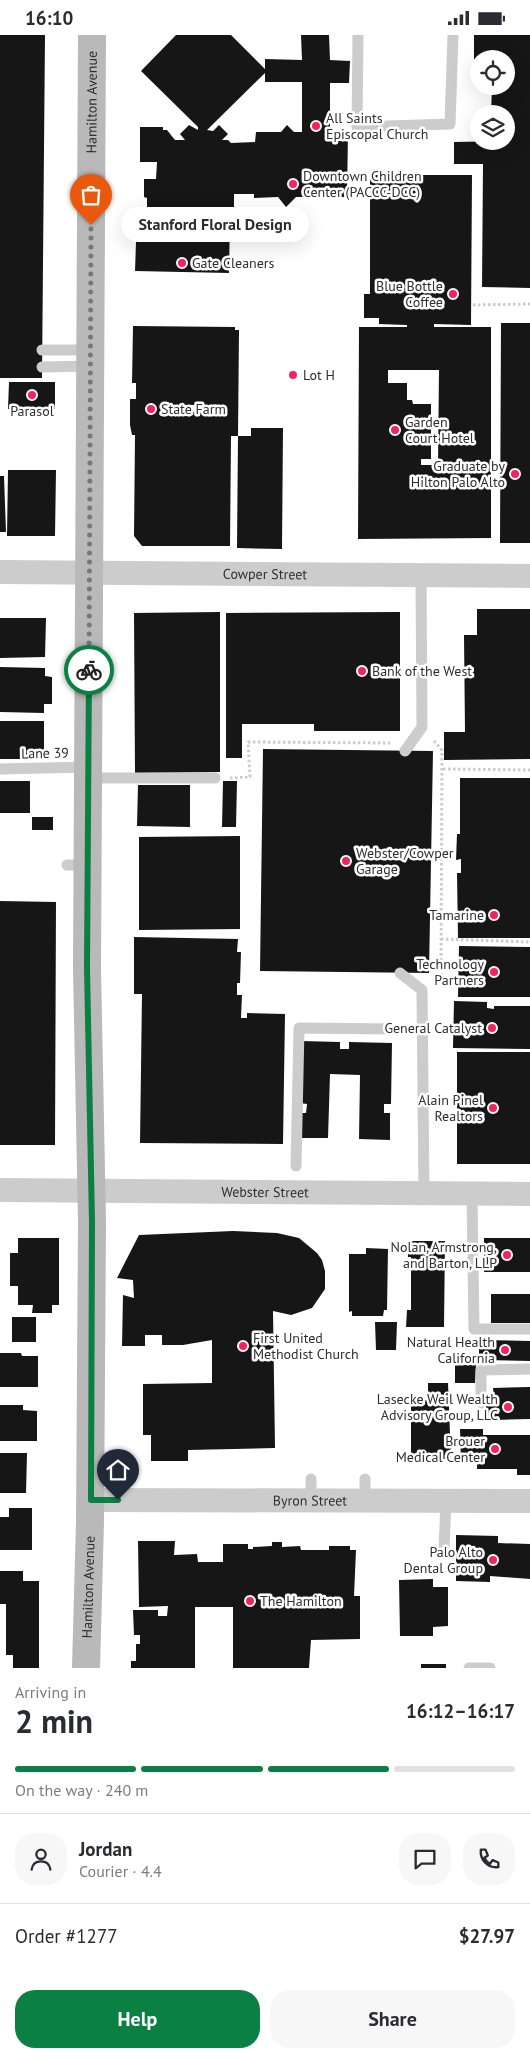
<!DOCTYPE html>
<meta charset="utf-8">
<style>
body{margin:0;font-family:"PT Sans",sans-serif;background:#f7f7f7;color:#2b2b33;height:100vh;display:flex;flex-direction:column;font-size:19px;white-space:nowrap}
*{box-sizing:border-box;margin:0}
p{font-size:16px;color:#7c7c81}
.icon{flex:none;width:28px;height:28px;fill:none;stroke:currentColor;stroke-width:2;stroke-linecap:round;stroke-linejoin:round}
.map{position:relative;height:1633px;overflow:hidden}
.sheet{display:flex;flex-direction:column;background:#fff;flex:1}
.sheet>*{flex:none}
.fabs{position:absolute;left:470px;top:15px;display:grid;gap:10px}
.fabs a{display:grid;place-items:center;width:45px;height:45px;border-radius:50%;background:#fff;box-shadow:0 5px 20px #0002;font-size:25px}
.pin{position:absolute;display:grid;place-items:center;width:42px;height:42px;color:#fff;margin:-51px -21px;border-radius:50% 50% 50% 0;rotate:-45deg;box-shadow:0 0 5px #0007}
.pin .icon{rotate:45deg}
.courier{position:absolute;display:grid;place-items:center;width:50px;height:50px;margin:-25px;border:4px solid #0b8043;border-radius:50%;background:#fff;color:#222;box-shadow:0 1px 6px #0007}
.bubble{position:absolute;height:35px;border-radius:18px;background:#fff;box-shadow:0 5px 20px #0002;font-size:16px;font-weight:700;line-height:35px;text-align:center}
.headline em{font-style:normal;font-weight:700}
.headline div{display:flex;flex-direction:column-reverse}
.headline{display:flex;align-items:center;justify-content:space-between;height:85px;padding:0 15px}
h1{font-size:32px;font-weight:700;line-height:38px}
.bar{display:grid;grid-template-columns:repeat(4,1fr);gap:8px 5px;align-content:center;height:60px;padding:0 15px}
.bar i{height:6px;border-radius:4px;background:#e1e1e2}
.bar .active{background:#0b8043}
.bar p{grid-column:span 4}
.line{display:flex;align-items:center;gap:12px;padding:0 15px;border-top:1px solid #e1e1e2}
.line div{flex:1}
.round{display:grid;place-items:center;flex:none;width:52px;height:52px;border-radius:20px;background:#f7f7f7}
.action{display:flex;gap:10px;margin-top:auto;padding:10px 15px}
.action a{flex:1;height:58px;border-radius:20px;background:#0b8043;color:#fff;font-size:20px;font-weight:700;line-height:58px;text-align:center}
.action a+a{background:#f7f7f7;color:#2b2b33}
.status{display:flex;justify-content:space-between;align-items:center;height:35px;padding:0 25px;background:#fff;direction:ltr}
.status svg{height:14px;fill:currentColor}
.map>svg:first-child{display:block}
.building{fill:#161616;fill-rule:evenodd}
.lines{fill:none;stroke-linecap:round;stroke-linejoin:round}
.path{stroke:#ccc;stroke-width:3;stroke-dasharray:2.5 2.5;stroke-linecap:butt}
.lane{stroke:#ccc;stroke-width:11}
.street{stroke:#ccc;stroke-width:24}
.secondary{stroke:#b9b9b9;stroke-width:28}
.done{stroke:#787878;stroke-width:5;stroke-dasharray:0 9}
.route{stroke:#0b8043;stroke-width:6}
.poi-dot{fill:#f4235b;stroke:#fff;stroke-width:2}
.labels{text-anchor:middle;dominant-baseline:central;stroke-width:5;stroke-linejoin:round;paint-order:stroke}
.street-label{font-size:14px;fill:#2f2f2f;stroke:#fff}
.poi-label{font-size:14px;fill:#2f2f2f;stroke:#fff;text-anchor:end}
</style>
<div class="status"><b>16:10</b><svg viewBox="0 0 49 12"><path d="M0 12V9h3v3zM5 12V6h3v6zM10 12V3h3v9zM15 12V0h3v12zM26 1h20v11H26zM47 4h2v5h-2z"/></svg></div>
<div class="map">
<svg width="530" height="1633" viewBox="0 0 530 1633">
<rect width="100%" height="100%" fill="#fff"/>
<path class="building" d="M0 0H45L42 343H0Z
M176 0H231L265 34V24L302 25 301 0H329L330 25 350 26 349 48H330V97H348L347 162H296L286 172 278 162 254 163V159H234V181H230L229 238 135 236 137 179H147V163L144 162V144H156L157 127H140V92H163V95H167L175 105H185L180 99 189 90 198 95V92L141 36ZM265 38V47H302V97H294L287 90 281 97H256L255 107 231 108 228 105H222L228 99 219 90 213 96 207 95Z
M474 0H530V253L482 252 483 129H454V107L506 106V79H491L492 51H506V24H479V46H474Z
M370 140H472L471 290 434 289V292H491V503L358 504 359 292H407V290L379 289V283H364V259H370ZM388 335H439L438 430H421V424H431V369H413L412 365H407V348H388Z
M501 288H530V508H500Z
M133 291 235 292V295H239L238 401H251V393H283L282 514 237 513 238 401H231L230 511H142L134 501 135 400H132L130 390V364H136V348H132ZM172 370H210V377H172Z
M9 347H55V374H8Z
M8 435H56L55 501H7Z
M0 441H4L6 497H0Z
M477 574H530V724L444 725V697H465L464 600H477Z
M220 577V737L135 738 134 578Z
M400 577V696H314V689H242V723H226V578Z
M0 583H46L45 622 0 623Z
M0 632 45 633V641L52 642V669H44V678L0 677Z
M0 686H44V724H0Z
M263 714 433 716 429 938 260 936Z
M460 743H530V903H458L457 838H461V824L456 825 457 799H460Z
M0 746H30V778H0Z
M223 746H237L236 792H222Z
M138 750H190V792L137 791Z
M32 782H53V795H32Z
M240 801V894L139 895V802Z
M0 866 56 867 55 1110H0Z
M134 902 238 904 237 917H241L240 948H237V960H242L241 983H247V978L285 979 283 1109 140 1108 142 959H134Z
M459 911 530 912V962H458Z
M454 966 487 967V973L494 974V971H530V1014L453 1013Z
M301 1006 340 1007V1014H349V1007L392 1008 391 1069H384V1078H390V1105L359 1104 360 1040 330 1039 328 1103H299L300 1078H306L307 1069 299 1068Z
M457 1017H530V1129H457Z
M233 1196 277 1198 299 1203 317 1218 322 1225 325 1236V1254L312 1273 291 1280 273 1276 275 1413 188 1415V1426H151V1400H143V1349L212 1348V1305L183 1310H162V1300H145V1311H122L123 1260 134 1263 133 1245 117 1243 139 1200Z
M18 1203H59V1270H52V1278H32L33 1270H18V1251H10V1218H18Z
M484 1203H530V1237H484Z
M408 1206H445L444 1292H406L407 1275H411V1222H408Z
M366 1213 388 1214 387 1275H384L383 1281H352V1276L349 1277V1219H366Z
M491 1259H530V1288H491Z
M12 1282H36V1307H12Z
M375 1287H397L396 1315H376Z
M479 1305 530 1306V1326L479 1325Z
M0 1318H21L22 1321H38V1352H0Z
M455 1330H476L475 1348H455Z
M428 1348H448L451 1424H411V1365H428Z
M530 1352V1384L494 1385V1382L486 1383V1364H494L493 1353Z
M0 1370H23V1375L37 1376V1406H0Z
M460 1394H483V1400H530V1440H517V1434H477V1427H461Z
M0 1418H27L26 1458H0Z
M9 1473H32V1515H0V1482H9Z
M456 1500 498 1501V1508L530 1509V1544L490 1541V1547L456 1546Z
M138 1506H175L174 1520 197 1519 198 1527H223V1509H248V1514H253V1512L272 1511V1507H282V1512L300 1511 301 1515H329V1511H350V1515H356L354 1561H360V1604L311 1605 309 1633H233V1572H195V1633H131V1626H136V1609H140V1600H134L133 1575H158V1581H167L168 1571 139 1572Z
M0 1536H23V1546H39V1633H13V1620H6V1569H0Z
M433 1544V1552H448V1591L433 1592V1601H400L399 1545Z
M421 1629H446V1633H421Z"/>
<g class="lines">
<path class="path" d="M473 270 530 269
M434 706 442 715 441 943 436 946
M443 734 530 735
M230 743 250 742 248 707 390 708
M441 904 530 907"/>
<path class="lane" d="M358 0 357 92 450 89 453 0
M42 315H90
M42 332 90 331
M405 716 422 692 421 540
M0 734 88 732
M89 743H215
M67 830H88
M400 938 422 955 424 1159
M296 1131 299 993 394 994
M472 1159 474 1294H530
M481 1368V1335L530 1334
M365 1444V1465
M311 1465V1444
M444 1515 446 1465
M469 1633H490"/>
<g class="street">
<path id="s1" d="M0 537 530 541"/>
<path id="s2" d="M0 1155 530 1159"/>
<path id="s3" d="M91 1465 530 1466"/>
</g>
<path class="secondary" id="s4" d="M86 1633 90 1486 92 1187 87 933 92 0"/>
</g>
<g class="lines">
<path class="done" d="M89 635 91 190"/>
<path class="route" d="M89 635 87 933 92 1187 91 1465H118"/>
</g>
<g class="poi-dot">
<circle cx="316" cy="91" r="5"/>
<circle cx="293" cy="149" r="5"/>
<circle cx="182" cy="228" r="5"/>
<circle cx="453" cy="259" r="5"/>
<circle cx="293" cy="340" r="5"/>
<circle cx="32" cy="360" r="5"/>
<circle cx="151" cy="374" r="5"/>
<circle cx="395" cy="395" r="5"/>
<circle cx="515" cy="439" r="5"/>
<circle cx="362" cy="636" r="5"/>
<circle cx="346" cy="826" r="5"/>
<circle cx="494" cy="880" r="5"/>
<circle cx="494" cy="937" r="5"/>
<circle cx="492" cy="993" r="5"/>
<circle cx="493" cy="1073" r="5"/>
<circle cx="507" cy="1220" r="5"/>
<circle cx="243" cy="1311" r="5"/>
<circle cx="505" cy="1315" r="5"/>
<circle cx="508" cy="1372" r="5"/>
<circle cx="495" cy="1414" r="5"/>
<circle cx="493" cy="1525" r="5"/>
<circle cx="250" cy="1566" r="5"/>
</g>
<g class="labels">
<g class="street-label">
<text stroke="none"><textPath href="#s4" startOffset="1566">Hamilton Avenue</textPath></text>
<text stroke="none"><textPath href="#s1" startOffset="265">Cowper Street</textPath></text>
<text transform="translate(45 718) rotate(-1)">Lane 39</text>
<text stroke="none"><textPath href="#s2" startOffset="265">Webster Street</textPath></text>
<text stroke="none"><textPath href="#s3" startOffset="219">Byron Street</textPath></text>
<text stroke="none"><textPath href="#s4" startOffset="81">Hamilton Avenue</textPath></text>
</g>
<g class="poi-label">
<text x="326" y="83" text-anchor="start">All Saints<tspan x="326" dy="16">Episcopal Church</tspan></text>
<text x="303" y="141" text-anchor="start">Downtown Children<tspan x="303" dy="16">Center (PACCC-DCC)</tspan></text>
<text x="192" y="228" text-anchor="start">Gate Cleaners</text>
<text x="443" y="251">Blue Bottle<tspan x="443" dy="16">Coffee</tspan></text>
<text x="303" y="340" text-anchor="start">Lot H</text>
<text x="161" y="374" text-anchor="start">State Farm</text>
<text x="32" y="376" text-anchor="middle">Parasol</text>
<text x="405" y="387" text-anchor="start">Garden<tspan x="405" dy="16">Court Hotel</tspan></text>
<text x="505" y="431">Graduate by<tspan x="505" dy="16">Hilton Palo Alto</tspan></text>
<text x="372" y="636" text-anchor="start">Bank of the West</text>
<text x="356" y="818" text-anchor="start">Webster/Cowper<tspan x="356" dy="16">Garage</tspan></text>
<text x="484" y="880">Tamarine</text>
<text x="484" y="929">Technology<tspan x="484" dy="16">Partners</tspan></text>
<text x="482" y="993">General Catalyst</text>
<text x="483" y="1065">Alain Pinel<tspan x="483" dy="16">Realtors</tspan></text>
<text x="497" y="1212">Nolan, Armstrong,<tspan x="497" dy="16">and Barton, LLP</tspan></text>
<text x="253" y="1303" text-anchor="start">First United<tspan x="253" dy="16">Methodist Church</tspan></text>
<text x="495" y="1307">Natural Health<tspan x="495" dy="16">California</tspan></text>
<text x="498" y="1364">Lasecke Weil Wealth<tspan x="498" dy="16">Advisory Group, LLC</tspan></text>
<text x="485" y="1406">Brouer<tspan x="485" dy="16">Medical Center</tspan></text>
<text x="483" y="1517">Palo Alto<tspan x="483" dy="16">Dental Group</tspan></text>
<text x="260" y="1566" text-anchor="start">The Hamilton</text>
</g>
</g>
</svg>
<div class="fabs">
<a><svg class="icon" aria-label="locate" viewBox="0 0 24 24"><circle cx="12" cy="12" r="6"/><path d="M12 2v4M12 18v4M2 12h4M18 12h4"/></svg></a>
<a><svg class="icon" aria-label="layers" viewBox="0 0 24 24"><path d="M12 4l9 5-9 5-9-5zM3 14l9 5 9-5"/></svg></a>
</div>
<div class="pin" style="left:91px;top:190px;background:#ea580c"><svg class="icon" aria-label="bag" viewBox="0 0 24 24"><path d="M5 8h14l-1 12H6zM9 8a3 3 0 0 1 6 0"/></svg></div>
<div class="pin" style="left:118px;top:1465px;background:#1f2937"><svg class="icon" aria-label="home" viewBox="0 0 24 24"><path d="M3 11l9-7 9 7M6 9v11h12V9"/></svg></div>
<div class="courier" style="left:89px;top:635px"><svg class="icon" aria-label="bike" viewBox="0 0 24 24"><circle cx="6" cy="16" r="4"/><circle cx="18" cy="16" r="4"/><path d="M6 16l4-8h5l3 8M10 8l3 8H6M13 5h3"/></svg></div>
<div class="bubble" style="left:121px;top:172px;width:188px">Stanford Floral Design</div>
</div>
<section class="sheet">
<div class="headline"><div><h1>2 min</h1><p>Arriving in</p></div><em>16:12–16:17</em></div>
<div class="bar"><i class="active"></i><i class="active"></i><i class="active"></i><i></i><p>On the way · 240 m</p></div>
<div class="line" style="height:90px"><a class="round"><svg class="icon" aria-label="person" viewBox="0 0 24 24"><circle cx="12" cy="8" r="4"/><path d="M4 21q1-7 8-7t8 7"/></svg></a><div><b>Jordan</b><p>Courier · 4.4</p></div><a class="round"><svg class="icon" aria-label="chat" viewBox="0 0 24 24"><path d="M4 5h16v11H9l-5 4z"/></svg></a><a class="round"><svg class="icon" aria-label="phone" viewBox="0 0 24 24"><path d="M5 4h4l2 5-3 2q2 4 5 5l2-3 5 2v4C11 20 4 13 5 4z"/></svg></a></div>
<div class="line" style="height:65px"><div>Order #1277</div><b>$27.97</b></div>
<div class="action"><a>Help</a><a>Share</a></div>
</section>
